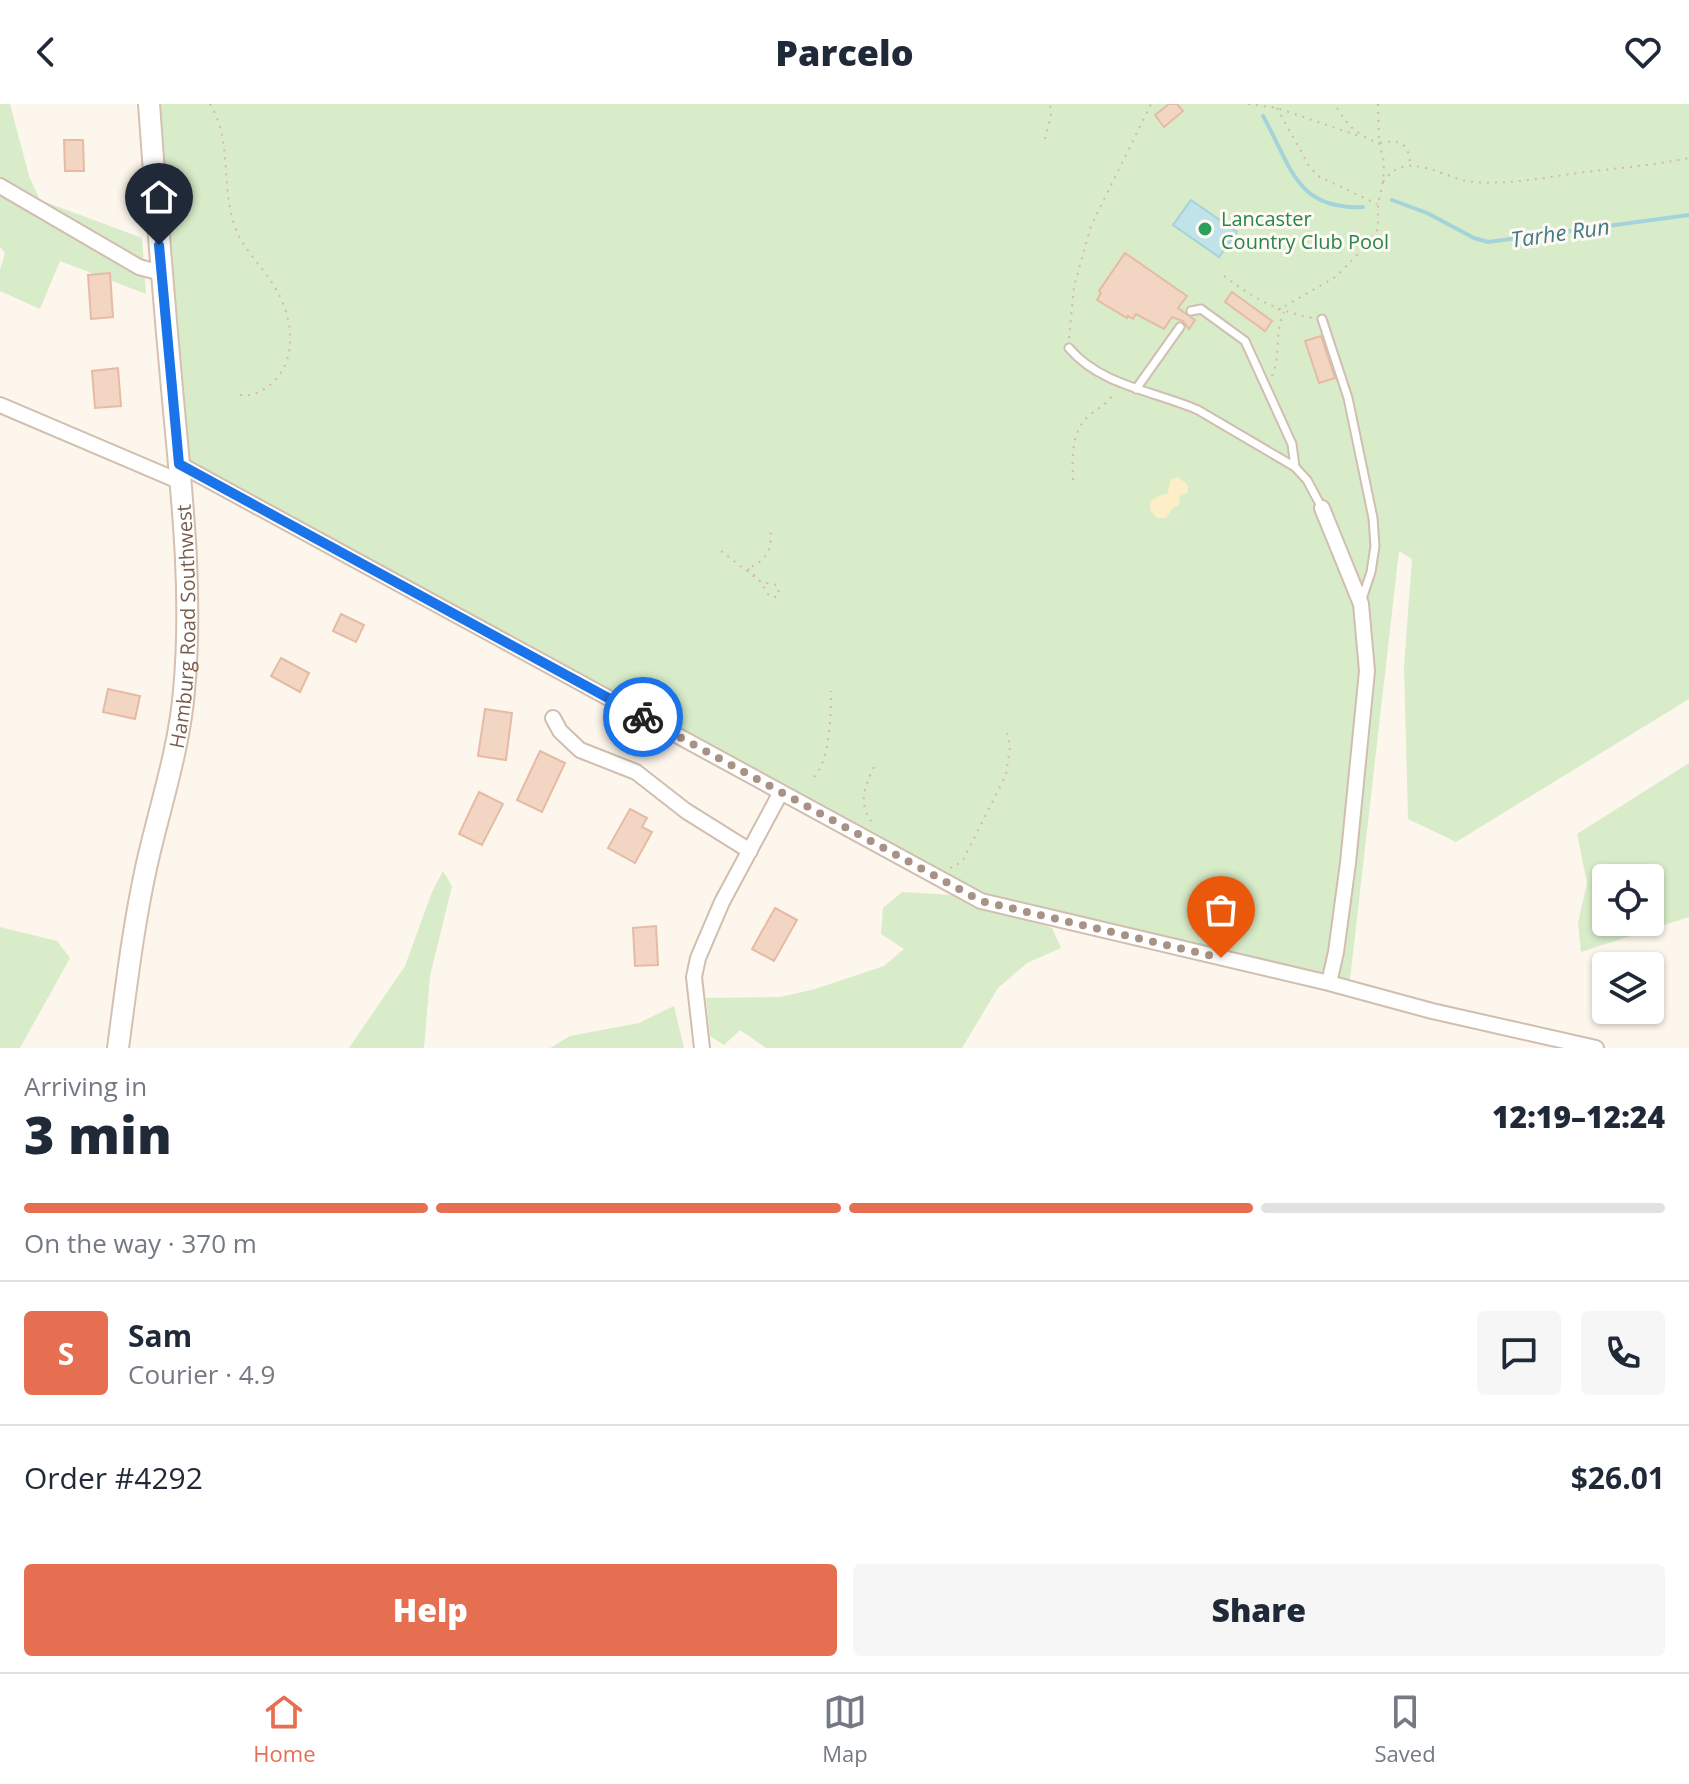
<!DOCTYPE html>
<meta charset="utf-8">
<style>
body{margin:0;font-family:"Open Sans",sans-serif;background:#f6f6f7;color:#1f2937;height:100vh;display:flex;flex-direction:column;font-size:30px;white-space:nowrap}
*{box-sizing:border-box;margin:0}
p{font-size:26px;color:#747a83}
.icon{flex:none;width:44px;height:44px;fill:none;stroke:currentColor;stroke-width:2;stroke-linecap:round;stroke-linejoin:round}
.map{position:relative;height:944px;overflow:hidden}
.sheet{display:flex;flex-direction:column;background:#fff;flex:1}
.sheet>*{flex:none}
.controls{position:absolute;left:1592px;top:760px;display:grid;gap:16px}
.controls a{display:grid;place-items:center;width:72px;height:72px;border-radius:8px;background:#fff;box-shadow:0 2px 6px #0004;font-size:40px}
.pin{position:absolute;display:grid;place-items:center;width:68px;height:68px;color:#fff;margin:-82px -34px;border-radius:50% 50% 50% 0;rotate:-45deg;box-shadow:0 0 8px #0007}
.pin .icon{rotate:45deg}
.courier{position:absolute;display:grid;place-items:center;width:80px;height:80px;margin:-40px;border:6px solid #1a73e8;border-radius:50%;background:#fff;color:#222;box-shadow:0 2px 10px #0007}
.summary em{font-style:normal;font-weight:800}
.summary div{display:flex;flex-direction:column-reverse}
.summary{display:flex;align-items:center;justify-content:space-between;height:136px;padding:0 24px}
h1{font-size:52px;font-weight:800;line-height:60px}
.bar{display:grid;grid-template-columns:repeat(4,1fr);gap:12px 8px;align-content:center;height:96px;padding:0 24px}
.bar i{height:10px;border-radius:6px;background:#e0e1e3}
.bar .on{background:#e76f51}
.bar p{grid-column:span 4}
.line{display:flex;align-items:center;gap:20px;padding:0 24px;border-top:2px solid #e0e1e3}
.line div{flex:1}
.round{display:grid;place-items:center;flex:none;width:84px;height:84px;border-radius:8px;background:#f6f6f7}
.action{display:flex;gap:16px;margin-top:auto;padding:16px 24px}
.action a{flex:1;height:92px;border-radius:8px;background:#e76f51;color:#fff;font-size:32px;font-weight:800;line-height:92px;text-align:center}
.action a+a{background:#f6f6f7;color:#1f2937}
header{display:flex;justify-content:space-between;align-items:center;height:104px;padding:0 24px;background:#fff;font-size:36px;font-weight:800}
.dock{display:flex;justify-content:space-around;align-items:center;height:112px;border-top:2px solid #e0e1e3;background:#fff;font-size:22px;color:#747a83}
.dock a{display:grid;justify-items:center;gap:4px}
.dock .on{color:#e76f51}
.map>svg:first-child{display:block}
.green{fill:#d8ecc9;fill-rule:evenodd}
.sand{fill:#fcefc7}
.water{fill:#bfe3e8;stroke:#a5d3da;stroke-width:2}
.lines{fill:none;stroke-linecap:round;stroke-linejoin:round}
.stream{stroke:#a5d3da;stroke-width:4}
.building{fill:#f3d5c3;stroke:#e6bba3;stroke-width:2}
.lane-casing{stroke:#d1beb0;stroke-width:11}
.street-casing{stroke:#d1beb0;stroke-width:18}
.secondary-casing{stroke:#d6c0b0;stroke-width:24}
.path{stroke:#d9b8a5;stroke-width:2;stroke-dasharray:2 6;stroke-linecap:butt}
.lane{stroke:#fff;stroke-width:7}
.street{stroke:#fff;stroke-width:14}
.secondary{stroke:#fff;stroke-width:20}
.done{stroke:#a89285;stroke-width:8;stroke-dasharray:0 14.4}
.route{stroke:#1a73e8;stroke-width:10}
.leisure-dot{fill:#2e9e5b;stroke:#fffaf3;stroke-width:3}
.labels{text-anchor:middle;dominant-baseline:central;stroke-width:6;stroke-linejoin:round;paint-order:stroke}
.leisure-label{font-size:20px;fill:#27864d;stroke:#fffaf3;text-anchor:start}
.street-label{font-size:20px;fill:#7a5c4d;stroke:#fffaf3}
.water-label{font-size:22px;font-style:italic;fill:#437c86;stroke:#fffaf3}
</style>
<header><svg class="icon" aria-label="back" viewBox="0 0 24 24"><path d="M15 5l-7 7 7 7"/></svg>Parcelo<svg class="icon" aria-label="heart" viewBox="0 0 24 24"><path d="M12 20l-8-8c-3-5 5-10 8-4 3-6 11-1 8 4z"/></svg></header>
<div class="map">
<svg width="1689" height="944" viewBox="0 0 1689 944">
<rect width="100%" height="100%" fill="#fdf6ec"/>
<path class="green" d="M0 0H10L29 72 40 96 142 134 146 190 60 157 40 205 0 187V166L5 149 0 143Z
M149 0H1689V595L1456 738 1408 715 1404 562 1412 455 1399 447 1349 884 981 797 179 360Z
M1689 659V813L1581 848 1578 819 1587 779 1577 730ZM1650 774V818H1606V774Z
M443 767 452 782 430 872 424 944H349L405 862 432 788Z
M902 788 952 791 1052 824 1061 844 1027 859 998 884 962 944H766L740 926 724 941 710 932 706 894 781 893 815 885 884 862 904 845 881 830 883 804Z
M0 823 57 837 70 854 20 944H0Z
M674 902 684 944H550L570 932 639 919Z"/>
<path class="sand" d="M1178 373 1188 381V388L1180 392 1179 401 1172 405 1166 414H1157L1150 406C1149 393 1157 393 1168 389L1170 376Z"/>
<path class="water" d="M1191 96 1237 128 1219 153 1173 121Z"/>
<g class="lines">
<path class="stream" d="M1263 12C1291 61 1295 106 1363 103
M1392 96 1427 109 1474 134 1488 138 1689 111"/>
</g>
<path class="building" d="M1169 0H1177L1183 7 1164 23 1155 11Z
M64 36H83L84 67H65Z
M1125 149 1187 192 1178 204 1195 216 1189 225 1183 217 1172 213 1164 225 1136 210 1133 215 1128 212 1127 214 1097 196 1101 189 1099 187Z
M110 169 113 213 91 215 88 171Z
M1232 188 1272 217 1265 227 1225 198Z
M1321 232 1335 274 1319 279 1305 237Z
M118 264 121 302 95 304 92 267Z
M341 510 364 521 356 538 333 527Z
M281 554 309 569 300 588 271 572Z
M108 585 140 592 135 615 103 608Z
M485 605 512 609 506 656 478 652Z
M540 647 565 659 542 708 517 696Z
M479 688 503 700 482 741 459 730Z
M630 705 647 714 642 723 652 728 635 759 608 744Z
M775 804 797 816 774 857 752 845Z
M656 822 658 861 635 862 633 824Z"/>
<g class="lines">
<defs>
<path id="lane" d="M1191 207 1201 205 1245 237 1292 340 1295 363
M1322 215 1348 294 1373 414 1375 442 1371 468 1361 498
M1069 244C1101 282 1155 287 1198 306L1295 363 1307 376 1322 404
M1136 285 1180 223"/>
<path id="street" d="M0 82 139 163 161 169
M0 301 181 378
M179 360 981 797 1329 879 1432 907 1596 944
M1322 404 1361 500 1367 567 1348 759 1336 848 1329 879
M553 614 560 627 580 646 636 668 686 707 750 747
M702 944 694 873 698 854 722 798 781 688"/>
<g id="secondary">
<path id="s1" d="M118 944C126 884 133 824 146 764 159 705 179 647 184 587 193 490 182 392 173 296 164 198 156 99 149 0"/>
</g>
</defs>
<use href="#lane" class="lane-casing"/>
<use href="#street" class="street-casing"/>
<use href="#secondary" class="secondary-casing"/>
<path class="path" d="M210 0C232 35 221 81 234 120 243 147 264 163 277 187 292 213 297 250 277 274 267 285 255 293 240 291
M1248 0 1277 4 1359 32
M1378 0 1379 39C1401 35 1409 39 1410 61
M1277 4 1309 62 1318 72 1377 100
M1045 35 1051 11 1050 0
M1383 78C1407 43 1442 75 1473 78 1510 81 1548 73 1585 68 1620 64 1654 61 1689 54
M1224 172C1255 195 1274 206 1313 214
M1278 206 1337 172 1370 137 1378 125V100L1383 78 1384 58 1379 39C1357 31 1346 21 1335 0
M1069 234 1074 182 1091 122 1151 0
M1272 272C1281 252 1274 229 1284 208
M1073 376C1072 353 1071 325 1091 310 1100 303 1108 299 1114 289
M721 447 761 478 777 481 779 489 776 493 769 492 761 478 747 464C767 458 773 444 770 424
M874 663C864 684 857 702 875 722
M814 673C830 656 831 611 831 587
M950 764 962 758 1006 671 1010 643 1007 629"/>
<use href="#lane" class="lane"/>
<use href="#street" class="street"/>
<use href="#secondary" class="secondary"/>
</g>
<g class="lines">
<path class="done" d="M643 613 981 797 1221 854"/>
<path class="route" d="M159 141 179 360 643 613"/>
</g>
<circle class="leisure-dot" cx="1205" cy="125" r="8"/>
<g class="labels">
<g class="leisure-label">
<text x="1221" y="114">Lancaster<tspan x="1221" dy="23">Country Club Pool</tspan></text>
</g>
<g class="street-label">
<text stroke="none"><textPath href="#s1" startOffset="428">Hamburg Road Southwest</textPath></text>
</g>
<g class="water-label">
<text transform="translate(1560 128) rotate(-8)">Tarhe Run</text>
</g>
</g>
</svg>
<div class="controls">
<a><svg class="icon" aria-label="locate" viewBox="0 0 24 24"><circle cx="12" cy="12" r="6"/><path d="M12 2v4M12 18v4M2 12h4M18 12h4"/></svg></a>
<a><svg class="icon" aria-label="layers" viewBox="0 0 24 24"><path d="M12 4l9 5-9 5-9-5zM3 14l9 5 9-5"/></svg></a>
</div>
<div class="pin" style="left:1221px;top:854px;background:#ea580c"><svg class="icon" aria-label="bag" viewBox="0 0 24 24"><path d="M5 8h14l-1 12H6zM9 8a3 3 0 0 1 6 0"/></svg></div>
<div class="pin" style="left:159px;top:141px;background:#1f2937"><svg class="icon" aria-label="home" viewBox="0 0 24 24"><path d="M3 11l9-7 9 7M6 9v11h12V9"/></svg></div>
<div class="courier" style="left:643px;top:613px"><svg class="icon" aria-label="bike" viewBox="0 0 24 24"><circle cx="6" cy="16" r="4"/><circle cx="18" cy="16" r="4"/><path d="M6 16l4-8h5l3 8M10 8l3 8H6M13 5h3"/></svg></div>
</div>
<section class="sheet">
<div class="summary"><div><h1>3 min</h1><p>Arriving in</p></div><em>12:19–12:24</em></div>
<div class="bar"><i class="on"></i><i class="on"></i><i class="on"></i><i></i><p>On the way · 370 m</p></div>
<div class="line" style="height:144px"><b class="round" style="background:#e76f51;color:#fff">S</b><div><b>Sam</b><p>Courier · 4.9</p></div><a class="round"><svg class="icon" aria-label="chat" viewBox="0 0 24 24"><path d="M4 5h16v11H9l-5 4z"/></svg></a><a class="round"><svg class="icon" aria-label="phone" viewBox="0 0 24 24"><path d="M5 4h4l2 5-3 2q2 4 5 5l2-3 5 2v4C11 20 4 13 5 4z"/></svg></a></div>
<div class="line" style="height:104px"><div>Order #4292</div><b>$26.01</b></div>
<div class="action"><a>Help</a><a>Share</a></div>
</section>
<nav class="dock">
<a class="on"><svg class="icon" aria-label="home" viewBox="0 0 24 24"><path d="M3 11l9-7 9 7M6 9v11h12V9"/></svg>Home</a>
<a><svg class="icon" aria-label="map" viewBox="0 0 24 24"><path d="M3 6l6-2 6 2 6-2v14l-6 2-6-2-6 2zM9 4v14M15 6v14"/></svg>Map</a>
<a><svg class="icon" aria-label="saved" viewBox="0 0 24 24"><path d="M7 4h10v16l-5-4-5 4z"/></svg>Saved</a>
</nav>
